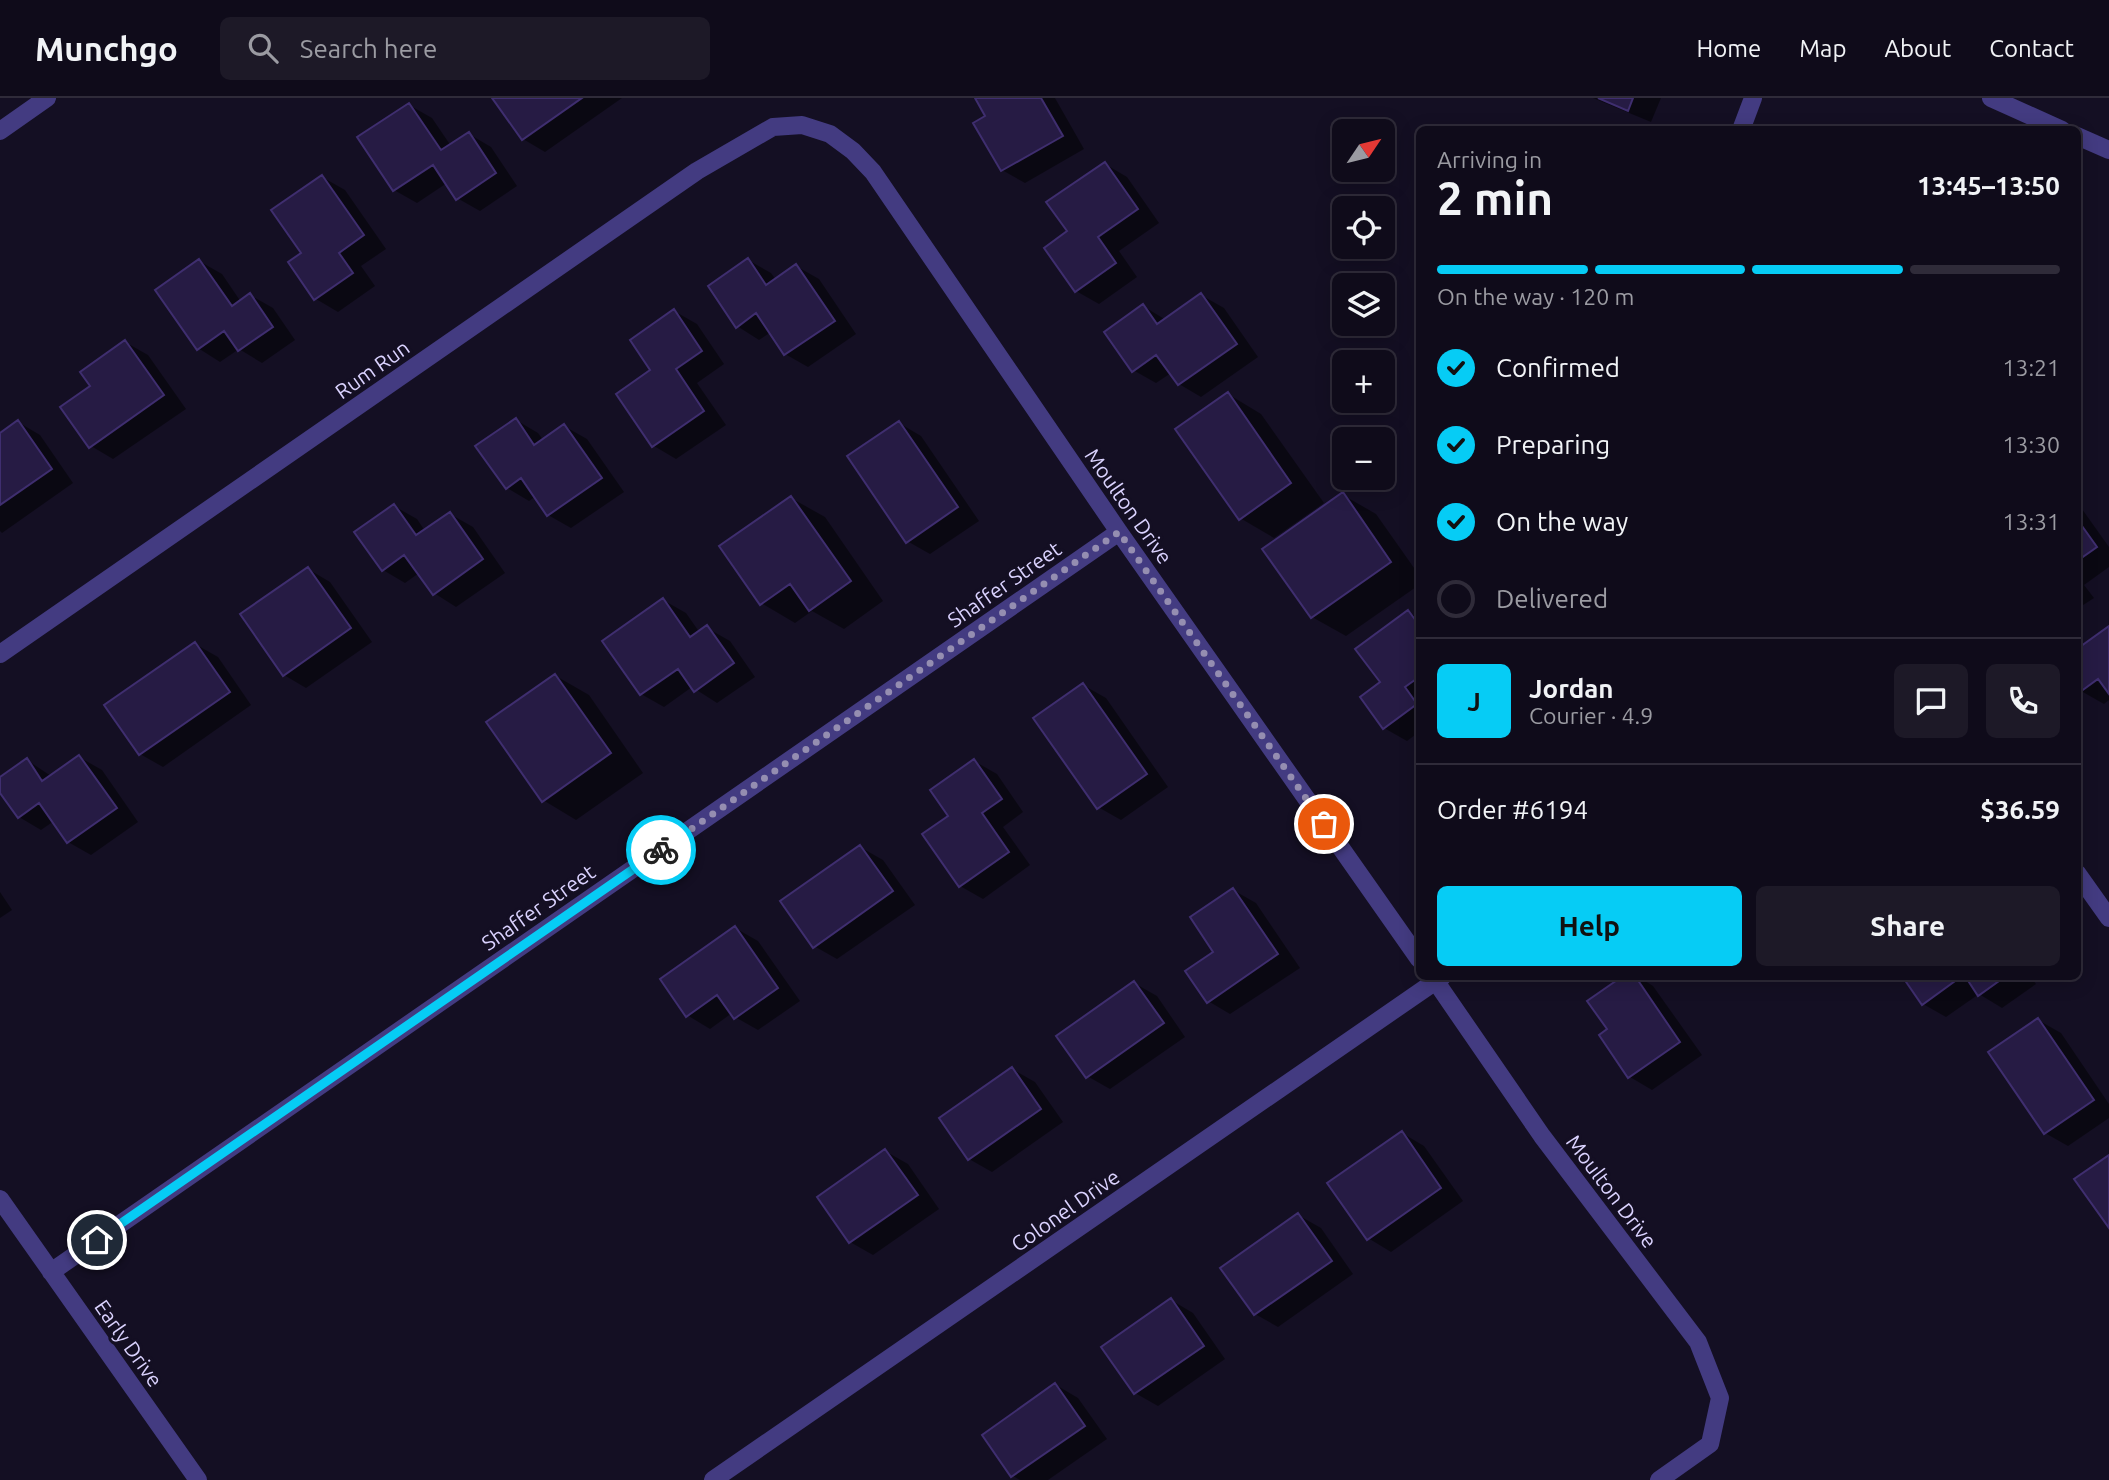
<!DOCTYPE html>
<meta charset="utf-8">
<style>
body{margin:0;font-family:Ubuntu,sans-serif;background:#1d1927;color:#f1f3f6;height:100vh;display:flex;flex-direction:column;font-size:26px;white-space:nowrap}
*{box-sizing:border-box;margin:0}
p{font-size:23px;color:#9b9ba2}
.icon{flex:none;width:38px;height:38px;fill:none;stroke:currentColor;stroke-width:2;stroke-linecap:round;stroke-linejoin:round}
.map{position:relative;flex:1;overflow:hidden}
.sheet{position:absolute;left:1416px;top:28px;width:665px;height:854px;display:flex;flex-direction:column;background:#0f0b1a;border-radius:10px;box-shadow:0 4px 18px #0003,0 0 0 2px #2f2b39}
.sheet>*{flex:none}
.needle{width:46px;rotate:55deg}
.controls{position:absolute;left:1332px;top:21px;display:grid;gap:14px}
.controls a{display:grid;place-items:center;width:63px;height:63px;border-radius:10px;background:#0f0b1a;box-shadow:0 4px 18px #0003,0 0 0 2px #2f2b39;font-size:35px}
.pin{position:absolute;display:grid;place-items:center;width:60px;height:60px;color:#fff;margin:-30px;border:4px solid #fff;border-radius:50%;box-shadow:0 2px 7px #0007}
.courier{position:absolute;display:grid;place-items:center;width:70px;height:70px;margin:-35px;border:5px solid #06ccf5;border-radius:50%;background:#fff;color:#222;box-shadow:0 2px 9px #0007}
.headline em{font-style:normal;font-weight:700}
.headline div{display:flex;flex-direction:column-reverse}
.headline{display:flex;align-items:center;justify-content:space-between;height:119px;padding:0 21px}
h1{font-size:46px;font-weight:700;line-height:52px}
.bar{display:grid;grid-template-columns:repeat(4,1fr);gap:10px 7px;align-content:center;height:84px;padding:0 21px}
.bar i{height:9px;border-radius:5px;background:#2f2b39}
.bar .active{background:#06ccf5}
.bar p{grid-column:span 4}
.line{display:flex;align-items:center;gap:18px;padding:0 21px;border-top:2px solid #2f2b39}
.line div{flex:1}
.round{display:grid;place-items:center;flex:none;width:74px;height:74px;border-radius:10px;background:#1d1927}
ol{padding:0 21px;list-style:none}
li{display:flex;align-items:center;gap:21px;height:77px}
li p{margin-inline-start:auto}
li .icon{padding:7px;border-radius:50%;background:#06ccf5;color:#111;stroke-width:4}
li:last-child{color:#9b9ba2}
li i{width:38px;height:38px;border:4px solid #2f2b39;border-radius:50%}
.cta{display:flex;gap:14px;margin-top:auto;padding:14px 21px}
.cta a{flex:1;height:80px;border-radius:10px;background:#06ccf5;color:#111;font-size:28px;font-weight:700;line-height:80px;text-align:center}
.cta a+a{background:#1d1927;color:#f1f3f6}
header{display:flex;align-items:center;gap:42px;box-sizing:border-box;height:98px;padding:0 35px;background:#0f0b1a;border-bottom:2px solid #2f2b39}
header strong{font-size:33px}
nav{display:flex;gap:38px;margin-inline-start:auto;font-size:24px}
.search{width:490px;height:63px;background:#1d1927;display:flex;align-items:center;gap:18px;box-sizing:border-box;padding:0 24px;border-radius:10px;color:#9b9ba2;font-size:26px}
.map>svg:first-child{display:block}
.shadow{fill:#0007}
.building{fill:#261b44;stroke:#3f2e6f;stroke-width:2}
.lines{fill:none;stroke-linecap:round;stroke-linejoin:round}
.minor{stroke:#433b81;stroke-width:18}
.tertiary{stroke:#433b81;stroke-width:18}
.done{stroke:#958eb1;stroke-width:7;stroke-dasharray:0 12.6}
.route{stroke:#06ccf5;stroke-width:9}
.labels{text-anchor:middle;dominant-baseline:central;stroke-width:6;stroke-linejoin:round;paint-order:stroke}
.street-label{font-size:21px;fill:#dad2fe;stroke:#140f23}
</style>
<header>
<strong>Munchgo</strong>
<div class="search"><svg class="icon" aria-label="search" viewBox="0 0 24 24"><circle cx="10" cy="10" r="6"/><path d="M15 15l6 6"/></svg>Search here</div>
<nav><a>Home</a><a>Map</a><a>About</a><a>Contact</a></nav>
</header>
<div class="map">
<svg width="2109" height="1382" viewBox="0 0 2109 1382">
<rect width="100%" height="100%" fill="#140f23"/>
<path class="shadow" d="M494 0H622L545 54 523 41Z
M977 0H1055L1084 51 1025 85 1002 72 988 19Z
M1593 0H1661L1651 24Z
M409 7 432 20 451 48 469 36 491 49 517 88 480 113 457 100 447 85 417 105 394 92Z
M1105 66 1127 79 1159 125 1119 153 1137 179 1099 206 1076 193 1069 134Z
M322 79 345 92 386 151 361 168 375 188 338 214 316 201 303 156Z
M748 162 771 175 776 182 796 168 819 181 856 236 808 269 785 256 771 234 759 242 737 228Z
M199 163 222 176 241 204 250 197 273 210 295 242 262 265 239 251 220 264 198 250Z
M1201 197 1224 210 1258 259 1201 299 1179 286 1171 275 1156 285 1133 272 1143 208 1166 222Z
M674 213 697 226 724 266 697 285 726 327 676 361 654 348 618 296 652 273Z
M125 244 148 257 186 311 113 361 91 348Z
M1228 296 1261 316 1324 405 1274 440 1240 420Z
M516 322 538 335 544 343 564 328 587 341 624 394 571 430 548 417 536 398 529 403 507 390Z
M18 324 40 337 73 385 2 435 0 433V337Z
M899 325 921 338 979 423 930 456 907 443Z
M1343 397 1376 416 1419 477V487L1346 538 1312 519Z
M791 400 825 419 883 503 844 531 812 513 795 525 761 505Z
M2077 404 2109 449V469L2084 487 2094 500 2077 511Z
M394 408 417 421 425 433 450 416 473 429 505 475 456 509 434 495 419 475 405 485 383 472Z
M308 471 330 484 372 544 306 590 284 577Z
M663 502 686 515 700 535 707 530 730 543 755 579 717 605 692 589 664 609 641 596Z
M1408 514 1419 520V634L1407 643 1384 630 1382 584Z
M2109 530V602L2104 606 2081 593Z
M195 546 218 559 251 607 163 669 140 656Z
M556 578 589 597 643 675 576 722 543 702Z
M1083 587 1106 600 1168 689 1121 722 1098 709Z
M79 659 102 672 138 724 91 757 68 744 54 723 41 732 19 719 0 692V681L27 662 51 678Z
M974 663 997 676 1023 714 1003 729 1030 767 983 801 960 788 950 718Z
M860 749 883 762 915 807 837 861 814 848Z
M1233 792 1256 805 1300 870 1230 916 1208 903 1216 854Z
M0 794 12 812 0 820Z
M735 830 758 843 800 903 758 932 735 919 732 915 710 931 687 917Z
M1626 878H1637L1653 888 1702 957 1652 992 1630 979 1610 932Z
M1904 878H2030L2036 886 2002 910 1979 896 1946 919 1923 906Z
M1134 885 1157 898 1185 939 1110 991 1087 978Z
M2038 922 2061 935 2109 1006V1020L2068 1048 2045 1035Z
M1012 971 1035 984 1063 1024 992 1074 969 1061Z
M1402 1035 1424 1048 1463 1103 1391 1154 1368 1140Z
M885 1053 908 1066 939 1111 873 1157 850 1144 819 1099Z
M1298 1117 1321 1130 1353 1176 1278 1229 1255 1216Z
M1171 1202 1193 1215 1225 1261 1158 1308 1135 1295 1103 1249Z
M1056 1287 1078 1300 1107 1341 1048 1382H1020L1013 1378 984 1337Z"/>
<path class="building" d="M492 0H582L522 42Z
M975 0H1041L1063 38 1001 73 973 25 985 18Z
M1598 0H1633L1628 13Z
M409 5 441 52 469 34 496 75 456 102 433 67 393 93 357 39Z
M1105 64 1138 111 1098 139 1116 165 1075 194 1044 150 1067 133 1046 104Z
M322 77 364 137 339 155 353 175 314 202 288 164 301 155 271 112Z
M748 160 766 187 796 166 835 223 784 257 756 215 736 230 708 188Z
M199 161 232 208 250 195 273 229 238 253 224 233 197 252 155 192Z
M1201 195 1237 246 1178 287 1156 257 1132 274 1104 234 1143 206 1157 226Z
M674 211 702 253 676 271 704 313 652 349 616 296 650 272 630 242Z
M125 242 164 297 89 350 60 309 90 288 80 274Z
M1228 294 1291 385 1239 422 1175 331Z
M516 320 534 347 564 326 602 380 547 418 521 380 506 391 475 348Z
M18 322 52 371 0 407V335Z
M899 323 958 409 906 445 847 358Z
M1343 394 1391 464 1311 520 1262 451Z
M791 398 851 483 809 513 790 486 760 507 719 448Z
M394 406 416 437 450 414 483 461 433 497 404 457 382 473 354 434Z
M2077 421 2097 449 2077 463Z
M308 469 351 530 283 578 240 516Z
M663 500 690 539 707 527 734 565 694 594 678 571 640 597 602 543Z
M1408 512 1419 527V579L1405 589 1417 606 1383 631 1360 599 1380 584 1355 551Z
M2109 528V596L2098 581 2080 594 2077 591V551Z
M195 544 230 594 139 657 104 607Z
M555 576 611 655 542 704 486 624Z
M1083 585 1147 676 1097 711 1033 620Z
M79 657 117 710 67 745 39 705 18 720 0 695V679L27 660 42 683Z
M974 661 1002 701 982 715 1009 754 959 789 922 736 948 718 930 692Z
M860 747 893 793 813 850 780 803Z
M1233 790 1278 856 1207 905 1185 873 1213 854 1190 819Z
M735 828 778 890 734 921 717 897 686 919 660 881Z
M1623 878H1635L1680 944 1628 980 1599 937 1607 931 1587 903Z
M1902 878H1962L1922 907Z
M1965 878H2006L1978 898Z
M1134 883 1164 925 1086 980 1056 938Z
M2038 920 2094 1002 2044 1036 1988 954Z
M1012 969 1041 1011 968 1062 939 1020Z
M1402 1033 1441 1090 1367 1142 1327 1085Z
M885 1051 918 1097 849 1145 817 1099Z
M2109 1057V1130L2074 1081Z
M1298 1115 1332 1163 1254 1217 1220 1170Z
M1171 1200 1204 1248 1134 1296 1101 1249Z
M1055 1285 1085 1328 1011 1379 982 1337Z"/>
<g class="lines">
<path class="minor" d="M1991 0 2062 32
M1741 32 1753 0
M2077 38 2109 52
M0 556 697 73 773 29 802 27 830 36 853 53 873 74 1119 434 1419 861
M2077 775 2109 820
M1432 878 1542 1038 1698 1244 1720 1300 1710 1346 1659 1382
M0 1101 198 1382
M51 1174 1119 434
M713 1382 1443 878"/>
<path class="tertiary" d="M0 33 47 0"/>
</g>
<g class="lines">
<path class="done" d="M661 752 1119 434 1324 726"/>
<path class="route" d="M97 1142 661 752"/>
</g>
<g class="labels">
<g class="street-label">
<text transform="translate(372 271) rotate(-35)">Rum Run</text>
<text transform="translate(1129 408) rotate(55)">Moulton Drive</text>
<text transform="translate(1004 486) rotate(-35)">Shaffer Street</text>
<text transform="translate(538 809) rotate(-35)">Shaffer Street</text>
<text transform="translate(1612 1093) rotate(53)">Moulton Drive</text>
<text transform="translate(1065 1112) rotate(-35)">Colonel Drive</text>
<text transform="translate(129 1245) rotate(55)">Early Drive</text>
</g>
</g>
</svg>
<div class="controls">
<a><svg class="needle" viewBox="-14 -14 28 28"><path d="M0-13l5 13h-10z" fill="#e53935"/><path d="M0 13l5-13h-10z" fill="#9b9ba2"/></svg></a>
<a><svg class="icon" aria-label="locate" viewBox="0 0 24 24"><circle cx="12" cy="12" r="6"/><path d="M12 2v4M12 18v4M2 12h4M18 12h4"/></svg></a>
<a><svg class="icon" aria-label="layers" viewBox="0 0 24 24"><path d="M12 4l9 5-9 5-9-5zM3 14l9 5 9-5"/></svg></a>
<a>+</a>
<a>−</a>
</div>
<div class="pin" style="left:1324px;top:726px;background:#ea580c"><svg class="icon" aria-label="bag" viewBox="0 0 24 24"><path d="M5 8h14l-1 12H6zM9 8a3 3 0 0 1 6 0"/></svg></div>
<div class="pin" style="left:97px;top:1142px;background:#1f2937"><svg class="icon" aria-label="home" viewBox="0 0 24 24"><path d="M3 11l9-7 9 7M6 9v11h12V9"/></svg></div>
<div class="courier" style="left:661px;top:752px"><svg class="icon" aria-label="bike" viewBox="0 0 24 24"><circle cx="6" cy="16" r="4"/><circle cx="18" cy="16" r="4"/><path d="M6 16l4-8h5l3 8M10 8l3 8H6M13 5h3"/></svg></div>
<section class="sheet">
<div class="headline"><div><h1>2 min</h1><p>Arriving in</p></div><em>13:45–13:50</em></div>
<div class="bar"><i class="active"></i><i class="active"></i><i class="active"></i><i></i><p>On the way · 120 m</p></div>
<ol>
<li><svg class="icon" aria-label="check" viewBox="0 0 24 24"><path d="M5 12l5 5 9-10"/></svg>Confirmed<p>13:21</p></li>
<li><svg class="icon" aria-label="check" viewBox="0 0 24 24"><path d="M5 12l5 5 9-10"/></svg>Preparing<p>13:30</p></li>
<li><svg class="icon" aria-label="check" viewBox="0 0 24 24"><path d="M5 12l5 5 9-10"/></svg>On the way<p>13:31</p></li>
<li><i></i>Delivered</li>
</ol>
<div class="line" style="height:126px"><b class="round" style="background:#06ccf5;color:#111">J</b><div><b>Jordan</b><p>Courier · 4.9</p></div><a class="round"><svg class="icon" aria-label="chat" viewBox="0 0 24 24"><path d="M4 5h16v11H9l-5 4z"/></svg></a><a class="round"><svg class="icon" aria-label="phone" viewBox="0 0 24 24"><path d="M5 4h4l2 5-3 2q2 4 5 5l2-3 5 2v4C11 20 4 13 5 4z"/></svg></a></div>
<div class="line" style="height:91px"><div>Order #6194</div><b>$36.59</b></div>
<div class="cta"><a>Help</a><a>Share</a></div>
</section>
</div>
